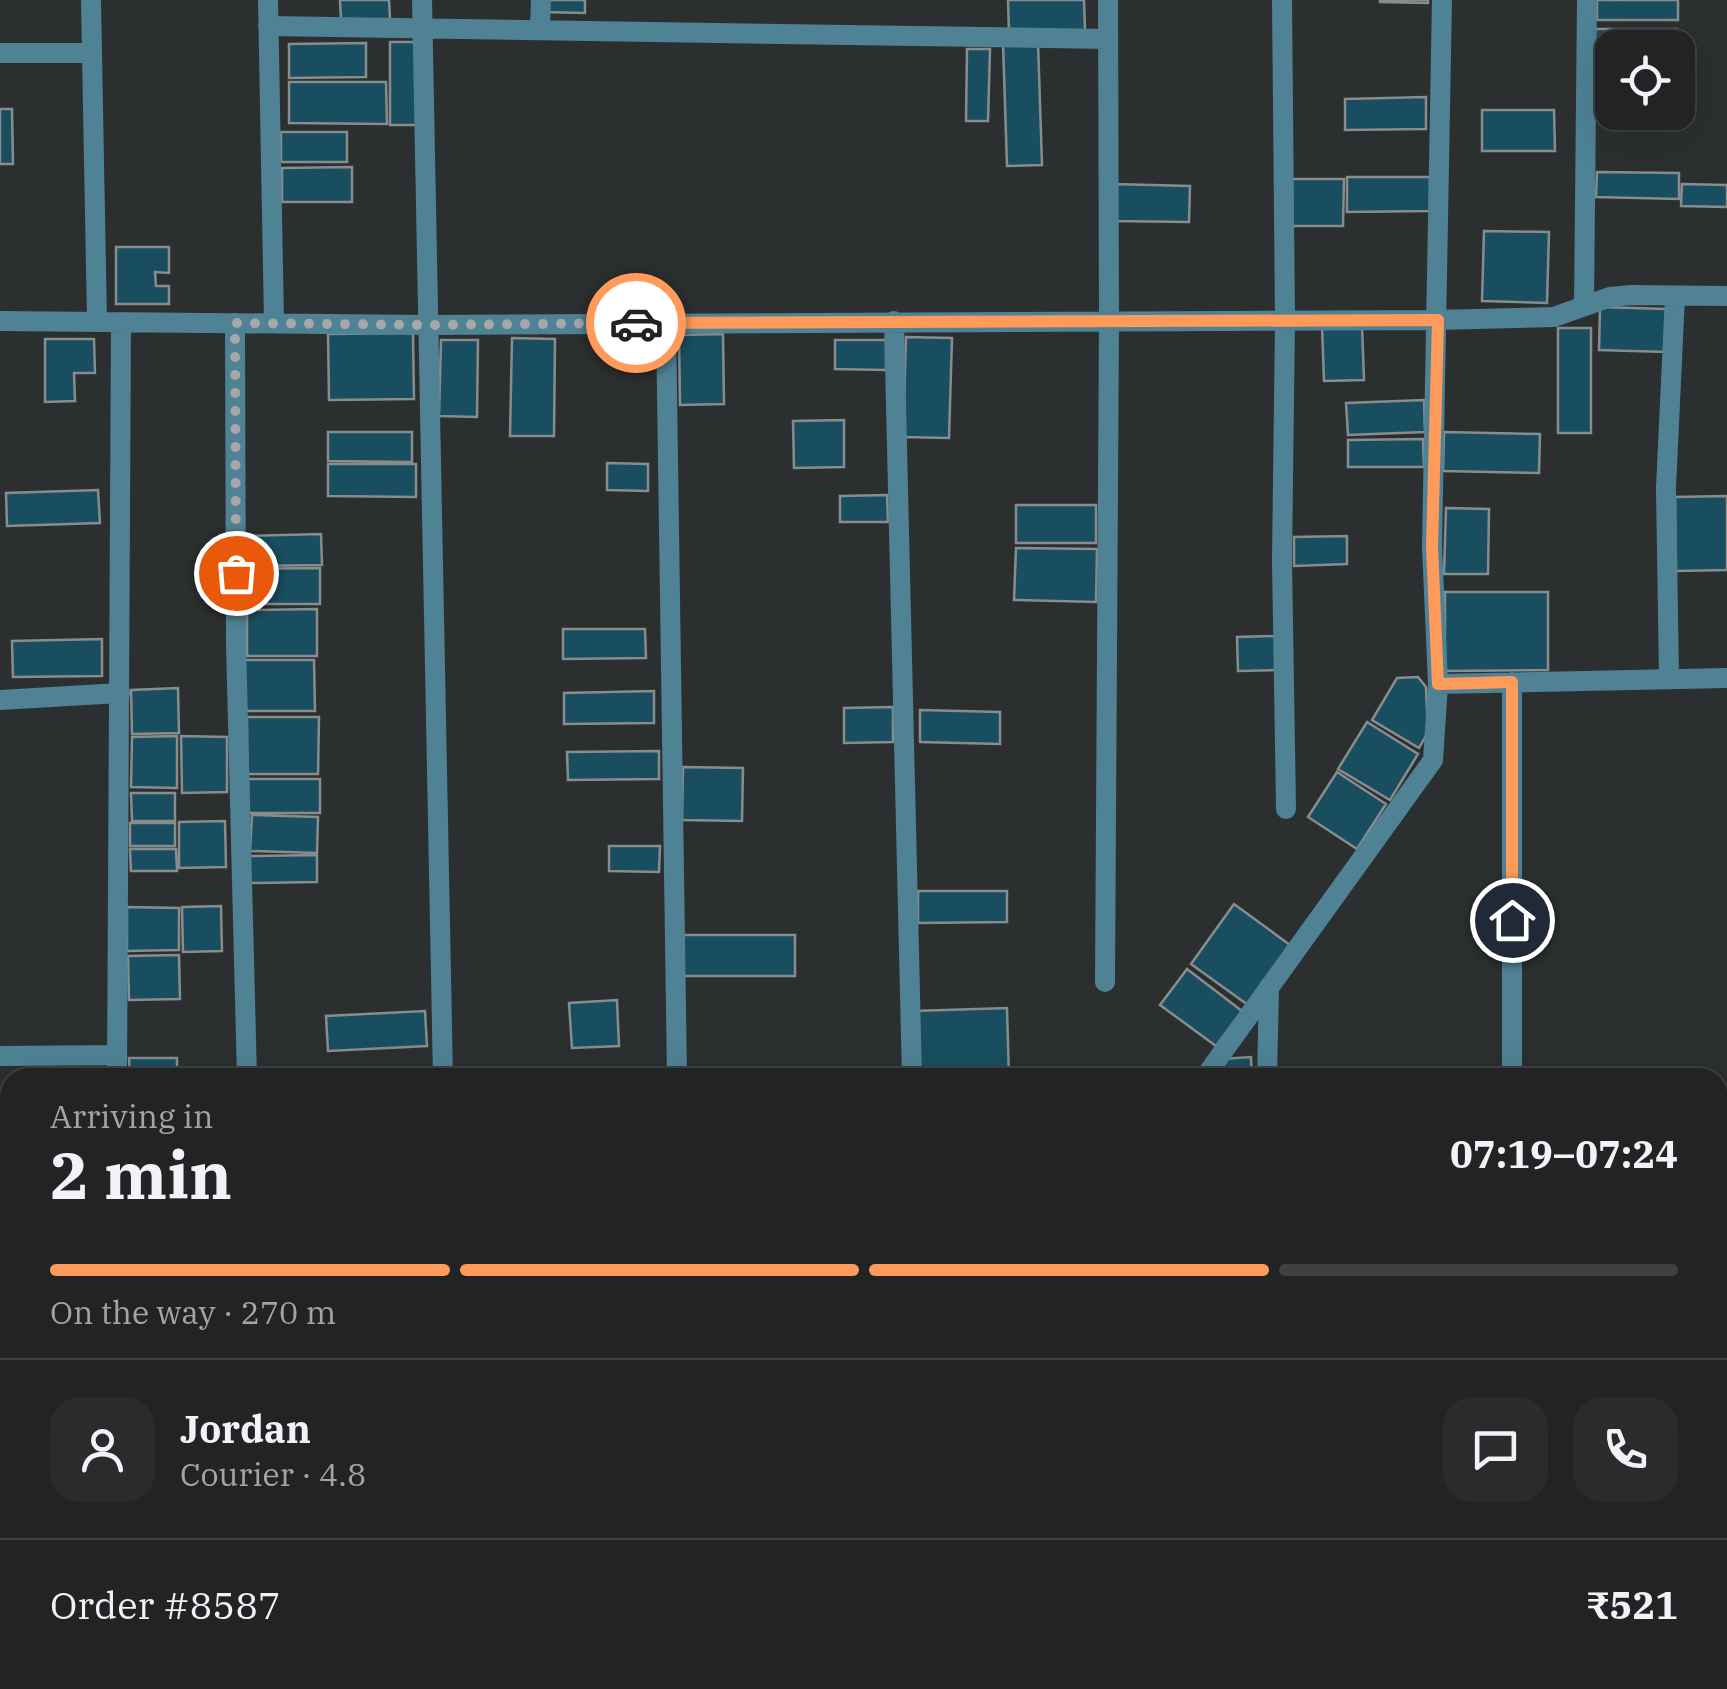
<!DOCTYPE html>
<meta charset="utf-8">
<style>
body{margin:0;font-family:"IBM Plex Serif",serif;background:#292b2c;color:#f1f3f6;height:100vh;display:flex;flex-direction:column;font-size:38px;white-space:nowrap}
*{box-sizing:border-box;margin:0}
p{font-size:32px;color:#a2a4a6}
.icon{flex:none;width:55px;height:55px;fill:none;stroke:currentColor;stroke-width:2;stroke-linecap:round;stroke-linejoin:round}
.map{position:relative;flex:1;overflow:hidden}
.sheet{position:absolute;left:0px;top:1068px;width:1728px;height:622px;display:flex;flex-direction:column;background:#212324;border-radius:30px 30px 0 0;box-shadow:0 10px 40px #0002,0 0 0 2px #3e4041}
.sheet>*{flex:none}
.fabs{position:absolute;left:1595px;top:30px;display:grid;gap:20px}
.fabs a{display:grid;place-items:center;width:100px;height:100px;border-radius:20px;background:#212324;box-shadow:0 10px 40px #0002,0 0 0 2px #3e4041;font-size:50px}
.pin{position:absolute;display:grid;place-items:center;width:85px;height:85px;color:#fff;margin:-42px;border:5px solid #fff;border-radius:50%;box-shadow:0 2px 10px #0007}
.courier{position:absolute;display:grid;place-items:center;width:100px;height:100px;margin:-50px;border:8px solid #ff9b5a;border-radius:50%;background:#fff;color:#222;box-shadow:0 2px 12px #0007}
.overview em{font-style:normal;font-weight:800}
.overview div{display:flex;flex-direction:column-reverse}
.overview{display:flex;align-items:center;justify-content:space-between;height:170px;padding:0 50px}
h1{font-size:65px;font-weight:800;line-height:75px}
.bar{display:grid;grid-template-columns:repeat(4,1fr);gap:15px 10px;align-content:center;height:120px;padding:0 50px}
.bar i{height:12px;border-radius:8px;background:#3e4041}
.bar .on{background:#ff9b5a}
.bar p{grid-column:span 4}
.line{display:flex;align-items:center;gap:25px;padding:0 50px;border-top:2px solid #3e4041}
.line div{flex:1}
.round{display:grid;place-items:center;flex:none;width:105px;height:105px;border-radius:30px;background:#292b2c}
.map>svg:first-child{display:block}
.building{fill:#184e60;stroke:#898c8d;stroke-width:2.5}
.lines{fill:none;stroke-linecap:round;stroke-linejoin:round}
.street{stroke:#4f8295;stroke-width:20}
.done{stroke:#a5a7a8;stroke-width:10;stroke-dasharray:0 18}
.route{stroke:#ff9b5a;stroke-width:12}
</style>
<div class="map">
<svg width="1727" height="1689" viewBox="0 0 1727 1689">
<rect width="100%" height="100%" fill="#2c2f30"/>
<path class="building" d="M340 0H389L390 19 341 20Z
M543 0H585V13L543 12Z
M1008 0H1084L1085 30 1009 33Z
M1380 0H1428V3L1380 2Z
M1597 0H1678V20H1597Z
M1593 29H1677V48H1612V66H1592Z
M390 42H422L421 125H390Z
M1038 42 1042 165 1007 166 1003 43Z
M366 43V77L289 78V44Z
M967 49H990L988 121H966Z
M289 82H386L387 124 289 123Z
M1426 97V129L1345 130V99Z
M0 109H12L13 164H0Z
M1482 110H1554L1555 151H1482Z
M281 132H347V162H281Z
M352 167V202H282V168Z
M1597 172 1679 173V199L1596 197Z
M1347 177H1430V211L1347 212Z
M1287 179H1344L1343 226H1287Z
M1112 184 1190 186 1189 222 1112 221Z
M1682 184 1727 185V207L1681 206Z
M1484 231 1549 232 1547 303 1482 301Z
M116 247H169V273L155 272 156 286H169V304H116Z
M1600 307 1666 309V352L1599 350Z
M1362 325 1364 380 1324 381 1322 326Z
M1558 328H1591V433H1558Z
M413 333 414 399 329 400 328 334Z
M723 334 724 404 680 405 679 335Z
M906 337 952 338 949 438 903 437Z
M512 338 555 339 554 436H510Z
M45 339H94L95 373H74L75 401 45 402Z
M441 340H478L477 417 439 416Z
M835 340H886V370L835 369Z
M1424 400 1425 432 1348 435 1346 403Z
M844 420V467L794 468 793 421Z
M328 432H412V462L328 461Z
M1444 432 1540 434 1539 473 1443 471Z
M1423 439 1424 467H1348V440Z
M607 463 648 464V491L607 490Z
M328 464H416V497L328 496Z
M98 490 100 523 7 526 6 493Z
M887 495 888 522H840V496Z
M1727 496V570L1676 571 1675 497Z
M1016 505H1096V543H1016Z
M1446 508 1489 509 1488 574H1444Z
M321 534 322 565 245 566 244 536Z
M1347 536V564L1294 566V537Z
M1016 548 1097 549 1096 602 1014 600Z
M320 568V604H241V569Z
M1445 592H1548V670L1445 671Z
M317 609V656H247V610Z
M563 629H645L646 658 563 659Z
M1276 636 1277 670 1238 671 1237 637Z
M102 639V676L13 677 12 641Z
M244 660H314L315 711H244Z
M1418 677 1426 687 1428 732 1419 748 1372 720 1397 678Z
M178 688 179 733 132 734 131 690Z
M654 691V723L564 724V693Z
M893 707V742L844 743V708Z
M920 710 1000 712V744L920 742Z
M247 717H319L318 774H247Z
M1367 722 1418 754 1390 800 1338 769Z
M177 736V788L131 787 132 737Z
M181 736 227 737V792L182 793Z
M659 751V779L568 780 567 752Z
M683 767 743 768 742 821 682 820Z
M1337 772 1386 804 1357 849 1308 817Z
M248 779H320V813H248Z
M131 793H175V821H132Z
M252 815 318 817 317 853 250 851Z
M225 821 226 867 179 868V822Z
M130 823H175V846H130Z
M609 846H660L659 872 609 871Z
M130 849H176L177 871H131Z
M317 855V882L249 883V856Z
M918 891H1007V922L918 923Z
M1234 904 1290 945 1248 1005 1191 964Z
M221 906 222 951 183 952 182 907Z
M127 907 179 908V950L127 951Z
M680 935H795V976H680Z
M179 955 180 999 129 1000 128 956Z
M1187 969 1242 1011 1216 1046 1160 1005Z
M617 1000 619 1046 572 1048 569 1003Z
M1007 1008 1009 1078H916L914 1011Z
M425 1011 427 1046 328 1051 326 1016Z
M1251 1057 1252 1078H1211L1221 1059Z
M129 1058H177V1078H130Z
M1721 1259H1727V1311H1720Z
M1718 1319H1727V1363H1718Z
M1727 1418V1471H1718V1419Z
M1676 1685V1689H1646V1686Z"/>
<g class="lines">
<path class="street" d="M91 0 97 322
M268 0 274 322
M422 0 443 1078
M1282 0 1285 320 1282 560 1286 809
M268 26 1107 39
M540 29 541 0
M0 53H91
M1584 306 1587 0
M0 321 428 325 1437 320 1554 317 1610 297 1631 295 1727 296
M894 321 912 1078
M235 323 236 644 247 1078
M666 323 677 1078
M1669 678 1666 488 1675 296
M1512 682V1078
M1438 684 1727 678
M0 700 120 693
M1105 982 1109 320 1108 0
M0 1056 117 1055
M117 1078 121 322
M1204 1078 1433 760 1438 684 1432 547 1442 0
M1267 1078 1269 987
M1718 1386H1727
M596 1680V1689
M1518 1680V1689
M5 1689 9 1443
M449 1689 450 1680
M1245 1689V1680"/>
</g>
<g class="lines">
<path class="done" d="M236 573 235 323 428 325 636 323"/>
<path class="route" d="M636 323 1438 320 1432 547 1438 684 1512 682V920"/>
</g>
</svg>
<div class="fabs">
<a><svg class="icon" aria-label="locate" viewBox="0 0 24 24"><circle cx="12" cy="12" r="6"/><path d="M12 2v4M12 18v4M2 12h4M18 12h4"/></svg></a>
</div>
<div class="pin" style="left:236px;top:573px;background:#ea580c"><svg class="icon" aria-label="bag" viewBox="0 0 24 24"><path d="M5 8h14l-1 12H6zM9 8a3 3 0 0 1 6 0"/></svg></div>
<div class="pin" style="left:1512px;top:920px;background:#1f2937"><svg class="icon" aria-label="home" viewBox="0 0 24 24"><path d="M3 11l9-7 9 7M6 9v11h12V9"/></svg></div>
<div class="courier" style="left:636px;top:323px"><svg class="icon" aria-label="car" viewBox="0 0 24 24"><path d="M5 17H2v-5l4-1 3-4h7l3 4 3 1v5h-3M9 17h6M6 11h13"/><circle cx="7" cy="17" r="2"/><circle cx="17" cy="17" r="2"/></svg></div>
<section class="sheet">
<div class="overview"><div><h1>2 min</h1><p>Arriving in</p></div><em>07:19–07:24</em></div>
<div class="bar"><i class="on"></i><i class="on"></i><i class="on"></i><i></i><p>On the way · 270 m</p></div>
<div class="line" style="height:180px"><a class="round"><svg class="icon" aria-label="person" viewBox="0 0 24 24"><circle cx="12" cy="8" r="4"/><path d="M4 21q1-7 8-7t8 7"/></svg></a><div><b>Jordan</b><p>Courier · 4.8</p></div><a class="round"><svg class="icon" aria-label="chat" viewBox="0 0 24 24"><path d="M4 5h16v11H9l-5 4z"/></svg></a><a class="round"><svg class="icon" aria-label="phone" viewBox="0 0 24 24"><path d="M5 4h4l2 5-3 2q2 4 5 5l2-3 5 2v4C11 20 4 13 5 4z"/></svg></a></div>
<div class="line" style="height:130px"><div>Order #8587</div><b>₹521</b></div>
</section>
</div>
